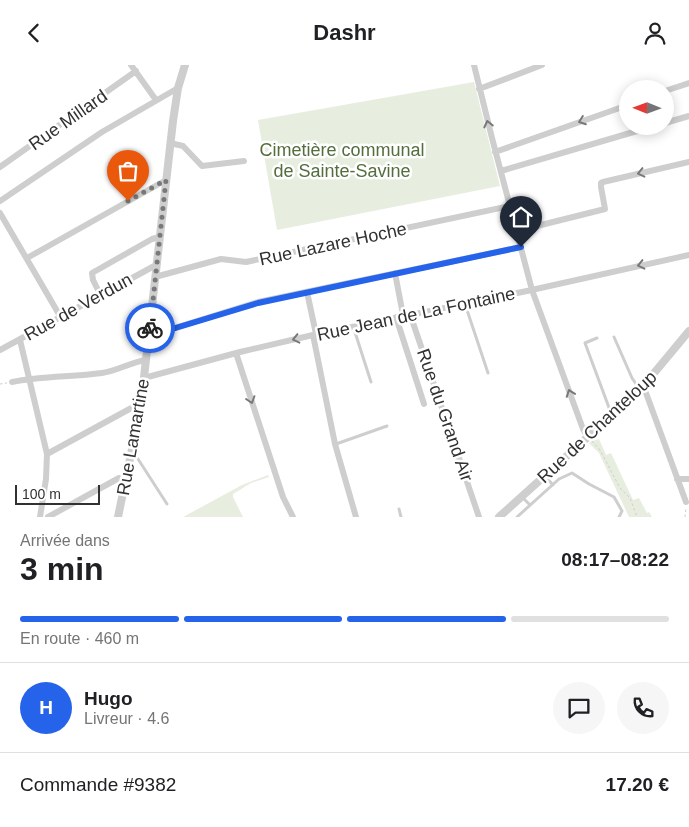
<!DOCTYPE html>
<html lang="fr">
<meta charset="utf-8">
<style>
body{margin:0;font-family:Helvetica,sans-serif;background:#f6f6f6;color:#202124;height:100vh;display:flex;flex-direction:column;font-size:19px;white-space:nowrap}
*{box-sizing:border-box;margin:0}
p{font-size:16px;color:#757577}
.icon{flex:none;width:28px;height:28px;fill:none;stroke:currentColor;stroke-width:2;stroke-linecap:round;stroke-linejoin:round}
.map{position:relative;height:452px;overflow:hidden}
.side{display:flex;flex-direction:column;background:#fff;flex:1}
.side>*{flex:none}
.needle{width:32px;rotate:271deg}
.controls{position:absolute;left:619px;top:15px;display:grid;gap:10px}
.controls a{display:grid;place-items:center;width:55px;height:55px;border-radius:50%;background:#fff;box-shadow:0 2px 12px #0003;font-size:25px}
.scale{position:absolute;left:15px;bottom:12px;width:85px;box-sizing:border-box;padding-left:5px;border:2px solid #313131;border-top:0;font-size:14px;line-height:18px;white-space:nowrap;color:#313131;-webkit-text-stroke:4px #fff;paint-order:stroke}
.pin{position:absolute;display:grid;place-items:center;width:42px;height:42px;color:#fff;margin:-51px -21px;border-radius:50% 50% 50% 0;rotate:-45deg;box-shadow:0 0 5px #0007}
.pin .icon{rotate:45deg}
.courier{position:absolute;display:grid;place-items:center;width:50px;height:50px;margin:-25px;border:4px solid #2563eb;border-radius:50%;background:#fff;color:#222;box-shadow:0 1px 6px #0007}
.head em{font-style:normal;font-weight:800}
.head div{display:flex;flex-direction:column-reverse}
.head{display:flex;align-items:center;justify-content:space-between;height:85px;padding:0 20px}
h1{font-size:32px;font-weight:800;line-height:38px}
.bar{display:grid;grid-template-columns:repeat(4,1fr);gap:8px 5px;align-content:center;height:60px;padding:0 20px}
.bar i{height:6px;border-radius:4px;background:#e0e0e0}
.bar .active{background:#2563eb}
.bar p{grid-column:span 4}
.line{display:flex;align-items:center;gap:12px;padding:0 20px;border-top:1px solid #e0e0e0}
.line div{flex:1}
.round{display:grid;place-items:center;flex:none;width:52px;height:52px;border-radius:26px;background:#f6f6f6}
header{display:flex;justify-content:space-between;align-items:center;height:65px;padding:0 20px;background:#fff;font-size:22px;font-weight:800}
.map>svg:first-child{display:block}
.green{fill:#e7eddf}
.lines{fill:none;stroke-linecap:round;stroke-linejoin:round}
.path{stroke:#cecece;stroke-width:1;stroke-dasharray:2.5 2.5;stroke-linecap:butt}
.service{stroke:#cecece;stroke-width:3}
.minor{stroke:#cecece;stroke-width:6}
.tertiary{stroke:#cecece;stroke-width:8}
.oneway{stroke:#787878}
.done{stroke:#797979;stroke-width:5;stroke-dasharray:0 9}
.route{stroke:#2563eb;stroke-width:6}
.labels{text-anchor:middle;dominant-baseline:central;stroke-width:5;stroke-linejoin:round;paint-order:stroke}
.street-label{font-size:18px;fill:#313131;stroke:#fff}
.park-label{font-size:18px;fill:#536d3d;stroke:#fff}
</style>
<header><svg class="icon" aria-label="back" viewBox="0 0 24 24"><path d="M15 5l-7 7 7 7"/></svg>Dashr<svg class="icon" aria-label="person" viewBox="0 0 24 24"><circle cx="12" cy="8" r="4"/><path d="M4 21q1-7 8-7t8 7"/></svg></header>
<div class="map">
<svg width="689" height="452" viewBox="0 0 689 452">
<rect width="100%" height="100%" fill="#fff"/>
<path class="green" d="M474 17 500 121 277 165 258 55Z
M595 373 596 375 599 374 606 390 611 388 633 435 639 433 647 448 649 447 652 452H629L599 388 589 378Z
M268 410 269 412 251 418 233 429V432L243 452H183L242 420Z"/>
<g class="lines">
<path class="path" d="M0 319 7 318
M592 376 600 385 620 423 630 433 637 452
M685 452 686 443"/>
<path class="service" d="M465 239 488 308
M353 261 371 317
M614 272 632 313 640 325
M597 273 585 278 611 348
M336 379 387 361
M132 388 138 394 167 439
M545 411 553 420
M522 432 530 440
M399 444 401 452
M517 452 559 414 572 408 589 419 614 432 622 446 619 452"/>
<path class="minor" d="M131 0 156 35
M474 0 492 73 532 225 583 364 588 373
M479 24 542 0
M665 26 689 18
M665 58 689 51
M170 78 183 81 202 101 244 96
M495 87 628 40
M0 102 136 6
M501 106 654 61
M0 136 102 67 178 23
M0 148 60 251
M517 166 605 144 601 122V118L603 117 689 97
M27 193 166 115
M395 208 403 250
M155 212 221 194 246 197 510 141
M307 227 316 269
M100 229 93 215 92 208 152 174 159 172
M410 249 479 452
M396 252 424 339
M313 270 335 379 356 452
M149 271 258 237 521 182
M20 275 47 389 46 414 40 452
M0 285 156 200
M236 288 283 432 293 452
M144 313 240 287 313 270 527 226 689 190
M12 317C42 311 72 312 102 308 117 306 131 297 146 295
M643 323 646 328 686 437
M47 389 135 341 140 342
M677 414H689
M48 452 119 413H126"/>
<path class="tertiary" d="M118 452 132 384 143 321 173 56 178 23 185 0
M499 452 640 325 689 266"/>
</g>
<defs><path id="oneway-chevron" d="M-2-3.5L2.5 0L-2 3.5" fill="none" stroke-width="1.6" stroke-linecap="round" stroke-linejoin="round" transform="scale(1.25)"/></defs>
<g class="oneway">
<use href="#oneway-chevron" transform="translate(582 56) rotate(160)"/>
<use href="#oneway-chevron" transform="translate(488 59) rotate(-103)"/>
<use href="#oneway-chevron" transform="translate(641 108) rotate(167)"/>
<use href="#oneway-chevron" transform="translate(641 200) rotate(167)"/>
<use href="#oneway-chevron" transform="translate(296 274) rotate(167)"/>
<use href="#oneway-chevron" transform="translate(570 328) rotate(-110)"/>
<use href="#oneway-chevron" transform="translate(251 335) rotate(72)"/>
</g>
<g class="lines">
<path class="done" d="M128 136 166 115 150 263"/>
<path class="route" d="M150 263 149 271 258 238 521 182"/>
</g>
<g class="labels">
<g class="street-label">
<text transform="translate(68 55) rotate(-35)">Rue Millard</text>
<text transform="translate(333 179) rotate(-12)">Rue Lazare Hoche</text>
<text transform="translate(78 242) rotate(-29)">Rue de Verdun</text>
<text transform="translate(416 249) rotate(-12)">Rue Jean de La Fontaine</text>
<text transform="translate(445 350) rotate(71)">Rue du Grand Air</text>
<text transform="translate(597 362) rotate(-43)">Rue de Chanteloup</text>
<text transform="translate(133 372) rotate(-80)">Rue Lamartine</text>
</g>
<g class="park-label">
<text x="342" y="85">Cimetière communal<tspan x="342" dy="21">de Sainte-Savine</tspan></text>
</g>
</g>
</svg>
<div class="controls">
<a><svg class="needle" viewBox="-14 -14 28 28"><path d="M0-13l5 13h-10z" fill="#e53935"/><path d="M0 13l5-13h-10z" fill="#757577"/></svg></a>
</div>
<div class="scale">100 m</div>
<div class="pin" style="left:128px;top:136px;background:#ea580c"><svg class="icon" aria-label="bag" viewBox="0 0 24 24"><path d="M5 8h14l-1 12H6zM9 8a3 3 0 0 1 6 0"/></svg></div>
<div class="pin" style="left:521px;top:182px;background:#1f2937"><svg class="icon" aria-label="home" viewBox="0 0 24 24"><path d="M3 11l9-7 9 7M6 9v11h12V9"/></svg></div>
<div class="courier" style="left:150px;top:263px"><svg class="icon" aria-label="bike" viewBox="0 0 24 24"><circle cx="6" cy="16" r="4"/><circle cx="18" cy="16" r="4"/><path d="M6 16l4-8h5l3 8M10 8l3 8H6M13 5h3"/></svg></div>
</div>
<section class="side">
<div class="head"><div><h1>3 min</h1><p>Arrivée dans</p></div><em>08:17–08:22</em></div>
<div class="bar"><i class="active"></i><i class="active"></i><i class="active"></i><i></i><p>En route · 460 m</p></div>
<div class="line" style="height:90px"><b class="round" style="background:#2563eb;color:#fff">H</b><div><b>Hugo</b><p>Livreur · 4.6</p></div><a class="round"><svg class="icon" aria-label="chat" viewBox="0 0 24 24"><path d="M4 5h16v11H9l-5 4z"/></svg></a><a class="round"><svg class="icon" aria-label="phone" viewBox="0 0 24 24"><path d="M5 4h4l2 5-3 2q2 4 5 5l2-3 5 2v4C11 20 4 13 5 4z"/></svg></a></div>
<div class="line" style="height:65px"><div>Commande #9382</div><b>17.20 €</b></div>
</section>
